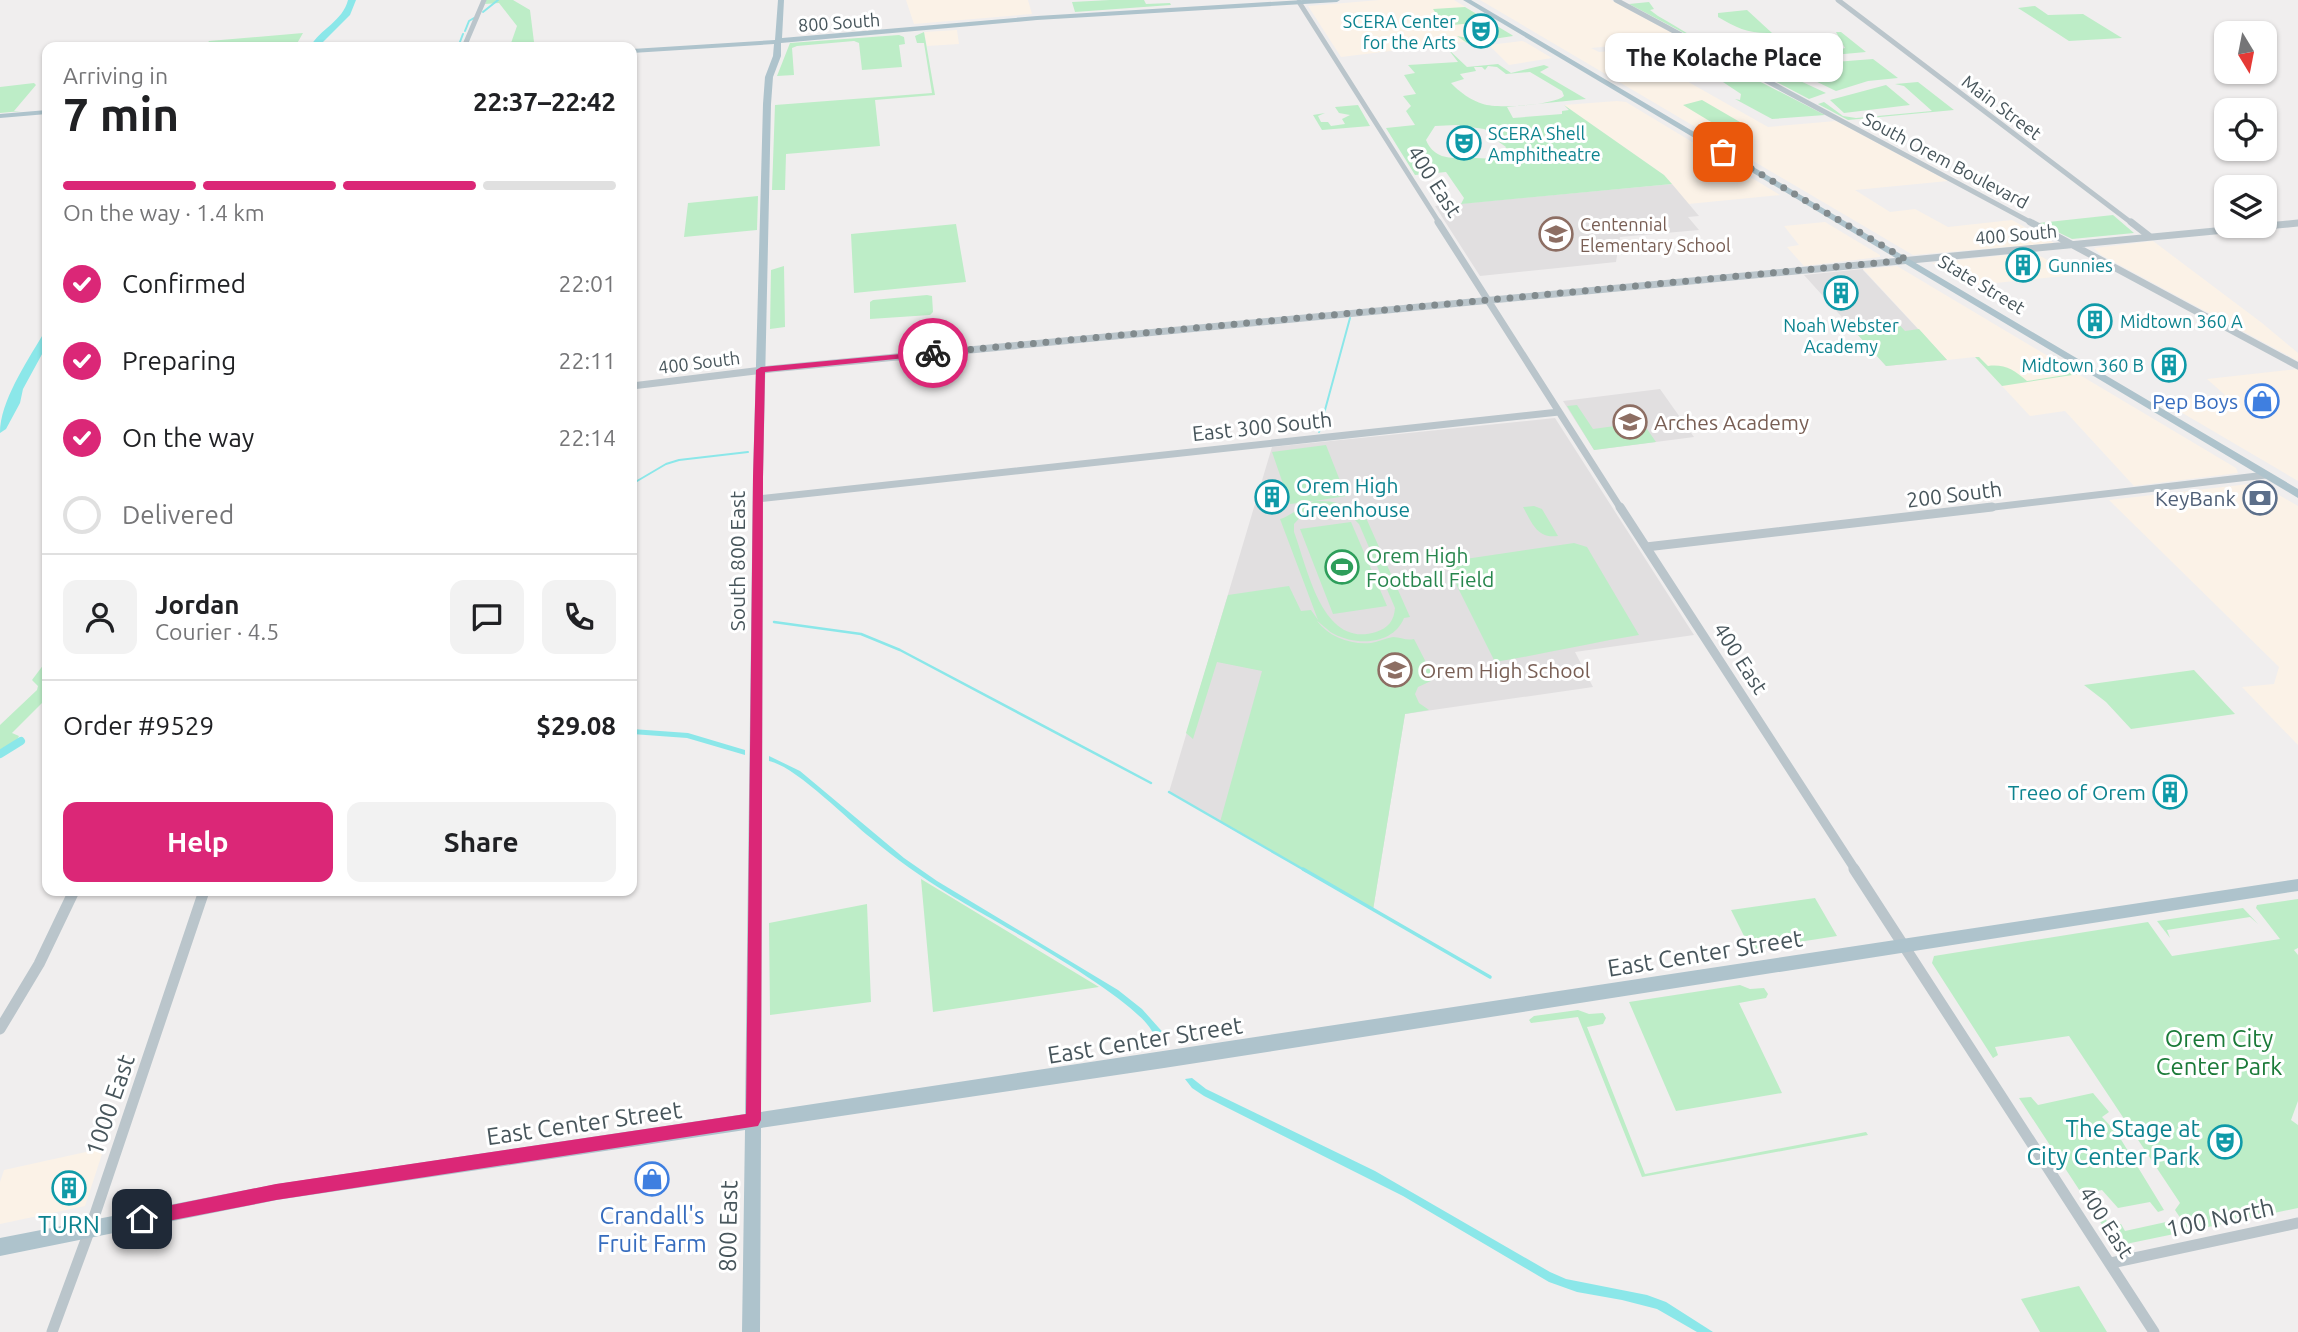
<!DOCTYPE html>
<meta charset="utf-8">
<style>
body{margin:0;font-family:Ubuntu,sans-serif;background:#f2f2f2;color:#202124;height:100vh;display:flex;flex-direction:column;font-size:26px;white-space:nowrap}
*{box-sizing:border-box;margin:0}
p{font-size:23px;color:#757577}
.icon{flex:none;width:38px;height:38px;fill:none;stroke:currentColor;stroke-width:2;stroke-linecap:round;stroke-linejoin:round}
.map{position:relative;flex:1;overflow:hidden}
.side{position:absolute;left:42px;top:42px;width:595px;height:854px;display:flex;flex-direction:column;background:#fff;border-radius:14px;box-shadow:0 2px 5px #0004}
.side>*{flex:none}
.needle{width:46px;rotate:170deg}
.tools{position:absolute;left:2214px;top:21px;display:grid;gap:14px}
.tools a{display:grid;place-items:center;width:63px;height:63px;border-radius:14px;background:#fff;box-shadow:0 2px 5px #0004;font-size:35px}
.pin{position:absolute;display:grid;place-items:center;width:60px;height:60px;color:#fff;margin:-30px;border-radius:14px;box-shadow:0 4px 10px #0006}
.courier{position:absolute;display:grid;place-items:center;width:70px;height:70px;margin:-35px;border:5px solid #db2777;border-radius:50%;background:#fff;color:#222;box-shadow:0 2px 9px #0007}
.bubble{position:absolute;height:49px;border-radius:14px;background:#fff;box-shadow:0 2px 5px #0004;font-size:23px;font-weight:700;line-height:49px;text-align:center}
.summary em{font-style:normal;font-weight:700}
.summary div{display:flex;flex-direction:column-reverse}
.summary{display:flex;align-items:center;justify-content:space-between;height:119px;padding:0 21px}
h1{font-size:46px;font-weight:700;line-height:52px}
.bar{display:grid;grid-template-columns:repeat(4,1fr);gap:10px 7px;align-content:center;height:84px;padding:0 21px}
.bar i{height:9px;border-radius:5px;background:#e0e0e0}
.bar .selected{background:#db2777}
.bar p{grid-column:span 4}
.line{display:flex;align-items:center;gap:18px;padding:0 21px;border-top:2px solid #e0e0e0}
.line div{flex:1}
.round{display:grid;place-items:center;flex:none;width:74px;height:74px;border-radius:14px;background:#f2f2f2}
ol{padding:0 21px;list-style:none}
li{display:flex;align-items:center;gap:21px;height:77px}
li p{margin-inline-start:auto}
li .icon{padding:7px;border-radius:50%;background:#db2777;color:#fff;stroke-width:4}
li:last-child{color:#757577}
li i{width:38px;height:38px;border:4px solid #e0e0e0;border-radius:50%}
.cta{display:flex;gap:14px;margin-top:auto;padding:14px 21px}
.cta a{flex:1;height:80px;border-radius:14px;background:#db2777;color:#fff;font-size:28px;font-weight:700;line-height:80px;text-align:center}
.cta a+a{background:#f2f2f2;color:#202124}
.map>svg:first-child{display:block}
.commercial{fill:#fbf2e7}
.education{fill:#e1dfe0}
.green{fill:#bdedc7;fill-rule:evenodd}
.water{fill:#8be7e9}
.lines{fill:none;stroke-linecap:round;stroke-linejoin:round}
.stream-far2{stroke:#8be7e9;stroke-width:2}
.stream-far1{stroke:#8be7e9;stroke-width:2.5}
.stream{stroke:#8be7e9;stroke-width:3.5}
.canal{stroke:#8be7e9;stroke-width:8}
.river{fill:#8be7e9;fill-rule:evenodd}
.minor-far3{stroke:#bac5cb;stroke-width:5}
.minor-far2{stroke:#bac5cb;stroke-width:7}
.minor-far1{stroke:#bac5cb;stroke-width:9}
.minor{stroke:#bac5cb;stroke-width:11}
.major{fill:#aec3cc;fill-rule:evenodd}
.route{fill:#db2777}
.done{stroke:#828b8e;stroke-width:7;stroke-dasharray:0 12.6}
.labels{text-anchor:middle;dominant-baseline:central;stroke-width:6;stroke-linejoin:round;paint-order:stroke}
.far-culture-label{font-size:18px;fill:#0d838f;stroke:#fff;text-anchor:start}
.far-street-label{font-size:18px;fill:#47555b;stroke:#fff}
.far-education-label{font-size:18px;fill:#785e54;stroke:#fff;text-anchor:start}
.street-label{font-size:21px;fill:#47555b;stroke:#fff}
.shop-label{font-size:21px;fill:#366cbe;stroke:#fff;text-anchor:end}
.education-label{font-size:21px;fill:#785e54;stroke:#fff;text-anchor:start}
.culture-label{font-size:21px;fill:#0d838f;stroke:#fff;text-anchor:start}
.service-label{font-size:21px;fill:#4e5e75;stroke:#fff;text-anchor:end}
.leisure-label{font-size:21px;fill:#27864d;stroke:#fff;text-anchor:start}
.near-street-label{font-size:24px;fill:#47555b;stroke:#fff}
.near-park-label{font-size:24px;fill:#1a7a38;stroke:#fff}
.near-culture-label{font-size:24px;fill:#0d838f;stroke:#fff;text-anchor:end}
.near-shop-label{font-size:24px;fill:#366cbe;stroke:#fff}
</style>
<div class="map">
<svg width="2298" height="1332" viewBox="0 0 2298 1332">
<rect width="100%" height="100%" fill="#f0eeee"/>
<path class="commercial" d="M906 0H1028L1032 14 914 24Z
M1380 0H1454L1513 36 1341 57 1308 6Z
M1480 0H1611L1683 39 1591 48 1599 52 1630 49 1768 127 1836 121 1948 181 1855 190 1890 212 1915 209 1948 227 2012 220 2054 243 1913 255Z
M957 30 959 44 927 46 924 32Z
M1522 41 1525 42 1552 58 1509 65 1489 45Z
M1617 101 1626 102 1780 195 1688 204 1664 175 1564 105Z
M1825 222 1880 255V257L1804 266 1787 247 1799 245 1784 226Z
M2153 241 2262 323 2298 353V361L2101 255 2094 248Z
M2033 252 2074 275 1967 286 1932 263Z
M1897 266 2236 468 2238 473 2134 486 2065 411 2030 416 1975 357 1947 360 1863 269Z
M2298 369V481L2162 401 2225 395 2207 379Z
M2258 483 2298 506V745L2242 687 2274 684 2279 667 2109 500Z
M104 1148 85 1206 0 1224V1182L4 1170Z"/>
<path class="education" d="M1672 184 1699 216 1688 217 1699 230 1620 237 1616 262 1480 276 1435 206Z
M1863 269V270L1947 360 1886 366 1804 275Z
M1660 389 1694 437 1594 450 1563 401Z
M1555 418 1694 635 1575 652 1593 687 1405 714 1373 910 1169 792 1272 447Z"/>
<path class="green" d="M486 0H513L530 10 534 42 510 46 517 26 499 3 485 4Z
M1110 0H1144L1146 4 1170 3 1171 5 1075 12 1072 2Z
M1649 2 1654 9 1650 10 1658 16C1681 29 1706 46 1731 54 1762 63 1815 57 1845 48L1836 32H1841L1866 52 1767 61 1781 72 1826 93 1809 99 1629 4Z
M2035 6 2048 15 2083 14 2122 38 2069 41 2018 8Z
M1465 7 1512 35 1513 36 1467 43 1457 36 1468 38 1496 34C1471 12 1449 34 1427 22L1441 21 1433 9Z
M1747 10 1772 33C1750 34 1736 28 1718 17V13Z
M924 32 935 95 875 100 880 146 786 154 785 190H772L775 105 932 93 924 43H917L915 36Z
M303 33 295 47H205L209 41Z
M899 35 904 37 905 44 899 45 902 67 862 70 859 43 854 41 797 46 792 48 794 75 777 76 790 43Z
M1686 44 1745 74 1727 75 1689 72 1647 49 1686 46Z
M1448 49 1467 67 1498 64 1511 73 1544 65 1549 67 1540 72 1586 99 1507 107 1513 118 1562 114V111L1569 110 1564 105 1664 175 1672 184 1461 204 1464 198 1446 172 1415 175 1386 128 1415 125 1406 111 1411 106 1403 96 1416 94 1404 75 1415 73 1408 65 1458 62ZM1488 66 1497 67 1506 74 1530 72 1562 91 1564 96C1554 105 1497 109 1483 104 1472 101 1458 91 1451 83L1464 79 1460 74 1476 71 1474 67H1482L1485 70ZM1456 125 1484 129 1497 135 1499 142 1506 147C1498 160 1490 159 1476 158 1456 157 1436 163 1426 140L1435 126Z
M1873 59 1898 78 1868 81 1836 91 1784 66Z
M1745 77H1751L1825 115 1772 119 1735 99 1740 100 1741 94 1723 82 1747 79Z
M1918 82 1954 110 1848 120 1818 104 1824 102 1843 116 1856 118 1932 111 1904 86 1895 84Z
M34 83 36 85 14 111H21L0 113V87Z
M1886 85 1910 105 1844 113 1830 100Z
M1702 100 1752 129 1726 131 1683 105Z
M1358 105 1370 126 1322 130 1313 115 1325 113 1318 116 1321 122H1328L1331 126 1345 124 1342 119 1350 115 1339 113 1335 107Z
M758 196 757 230 684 237 688 203Z
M2113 215 2134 233 2072 239 2039 223Z
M956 224 966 282 854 293 851 234Z
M784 266 785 327 770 329 771 270Z
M927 295 932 296 933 312 930 315 870 319V302L873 300Z
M1895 320 1905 331 1919 329 1947 360 1886 366 1858 335 1862 334 1857 327 1863 326 1862 324Z
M1975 357H1979L1988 366C2005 364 2014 370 2027 381L2065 375 2050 359 2053 358 2079 374 2002 386Z
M1577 405 1593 429 1615 426 1619 433 1647 429 1656 442 1594 450 1567 406Z
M1326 445 1346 496 1315 501C1335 500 1354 505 1367 520L1410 617 1404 618C1393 645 1357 646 1334 634 1328 631 1322 624 1317 621 1329 637 1351 645 1371 643 1378 642 1386 638 1393 637 1401 637 1406 641 1414 639L1431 672 1428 676 1431 681 1418 687 1415 694 1419 703 1429 710 1405 714 1373 910 1220 822 1262 671 1217 662 1193 739 1186 733 1228 595 1289 586 1301 611 1311 610 1318 620 1280 519C1287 518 1303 505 1314 501L1290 504 1272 452ZM1328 507 1349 514 1359 524 1395 608C1394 621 1388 628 1376 632 1322 649 1308 569 1294 532V524L1306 511Z
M1534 506 1542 509 1558 536C1537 539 1532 523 1523 507Z
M1351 522 1387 606 1333 614 1300 529Z
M1574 543 1587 547 1639 635C1590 643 1544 654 1495 662L1445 562Z
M47 633V698L12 733 19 736 16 742 0 752V725L37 690 38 686 32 680 44 664V639Z
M2194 670 2235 714 2131 729 2106 702 2084 685Z
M921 879 1099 987 933 1012Z
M1815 898 1837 936 1755 949 1749 946 1731 910Z
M2298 899V948L2294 950 2298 955V1101L2291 1120 2298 1125V1208L2189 1231 2175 1210 2180 1203 2069 1036 1995 1047 1998 1055 1993 1058 1932 963 1934 956 2148 922 2172 956 2280 939 2256 908 2257 905Z
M867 904 871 1002 770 1015 769 923Z
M2243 908 2258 924 2250 917 2167 930 2170 938 2157 921Z
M1740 985 1750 989 1764 988 1768 994 1766 998 1739 1003 1782 1093 1676 1111 1629 1002Z
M1578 1010 1589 1014 1603 1013 1606 1018 1603 1024 1587 1027 1645 1174 1866 1132 1868 1135 1642 1177 1578 1017 1531 1023 1529 1020 1534 1016Z
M2093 1093 2109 1112 2102 1117 2117 1133 2164 1210 2158 1212 2150 1202 2118 1208 2102 1190 2089 1193 2110 1226 2121 1224 2125 1231 2166 1222 2172 1224 2179 1233 2121 1245 2114 1243 2019 1098 2031 1097 2038 1105Z
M2079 1286 2107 1332H2040L2021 1299Z"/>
<path class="water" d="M632 729 688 733 745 750V755L687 738 632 734Z
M769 756 800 771 904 858 937 881 1118 990 1142 1009 1167 1037 1154 1036C1145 1001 986 917 949 894 921 877 896 859 871 838 848 820 795 766 769 761Z
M1192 1078 1206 1089 1375 1171 1550 1272 1566 1279 1647 1295 1666 1302 1713 1332H1697L1657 1309 1622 1300 1577 1292 1549 1282 1403 1196 1204 1096 1192 1088 1185 1079Z"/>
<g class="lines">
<path class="stream-far2" d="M483 12 498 0
M465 31 469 21 474 18
M458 47 463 34
M1319 432 1350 318
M632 484 666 464 679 460 748 452"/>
<path class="stream-far1" d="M774 622 861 634 900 650 1151 783
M1169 792 1306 871"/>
<path class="stream" d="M1303 869 1490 977"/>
<path class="canal" d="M0 754 21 741"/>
<path class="river" d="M348 0H356L350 15 318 47H310C320 29 343 21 348 0Z
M47 333V345L23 389 20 403 6 429 0 433C0 402 26 363 42 336Z"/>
<path class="minor-far3" d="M1616 0 2034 224
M1838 0 2133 224
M1299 2 1440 224
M464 47 484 0
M2287 224 2298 223"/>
<path class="minor-far2" d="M1438 222 1621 509
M2030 222 2298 366
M2131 222 2149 236
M632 386 771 369 2298 223
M758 499 1559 412
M1977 509 2266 475"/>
<path class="minor-far1" d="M1620 507 1856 871
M1646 547 1992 507"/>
<path class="minor" d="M1854 869 2154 1332
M0 1029 39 964 74 891
M2111 1263 2298 1223
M52 1332 90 1229 204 891"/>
<path class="major" d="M778 0H784L782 38 1037 16 1303 0H1340L1337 2 1037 20 781 43V56L773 77 771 104 763 477 761 1112 2298 879V891L1164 1068 761 1128 760 1332H742L745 1130 277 1200 0 1256V1238L277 1184 745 1114 753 477 763 104 765 77 773 56 774 44 632 53V49L775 40Z
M1463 0H1471L2298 489V498Z
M47 110V114L0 118V114Z"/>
</g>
<path class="route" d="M933 351 937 353 936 355 765 372 763 477 761 1120 758 1126 276 1200 142 1226 137 1224 134 1219 137 1213 142 1211 276 1184 746 1114 753 477 756 370 761 367Z"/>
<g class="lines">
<path class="done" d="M933 353 1907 260 1723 152"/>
</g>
<defs>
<symbol id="theatre-ring" viewBox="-11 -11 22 22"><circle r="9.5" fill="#fff" stroke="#0f9aa8" stroke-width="1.5"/><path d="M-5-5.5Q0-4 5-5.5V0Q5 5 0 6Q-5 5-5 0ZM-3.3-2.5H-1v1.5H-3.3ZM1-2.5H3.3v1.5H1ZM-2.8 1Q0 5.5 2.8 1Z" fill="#0f9aa8"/></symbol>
<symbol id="school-ring" viewBox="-11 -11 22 22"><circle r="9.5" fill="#fff" stroke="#8d6e63" stroke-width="1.5"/><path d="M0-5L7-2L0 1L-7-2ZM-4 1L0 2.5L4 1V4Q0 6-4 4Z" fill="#8d6e63"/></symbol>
<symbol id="building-ring" viewBox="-11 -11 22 22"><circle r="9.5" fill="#fff" stroke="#0f9aa8" stroke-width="1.5"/><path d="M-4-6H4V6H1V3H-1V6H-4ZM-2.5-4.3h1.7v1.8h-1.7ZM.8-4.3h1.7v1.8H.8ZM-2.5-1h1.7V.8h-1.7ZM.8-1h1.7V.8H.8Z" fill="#0f9aa8"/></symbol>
<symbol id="shop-ring" viewBox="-11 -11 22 22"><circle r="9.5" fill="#fff" stroke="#3f7fe0" stroke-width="1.5"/><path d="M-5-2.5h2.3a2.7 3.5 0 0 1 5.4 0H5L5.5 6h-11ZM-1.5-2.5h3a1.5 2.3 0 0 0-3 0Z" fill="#3f7fe0"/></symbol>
<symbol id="bank-ring" viewBox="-11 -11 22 22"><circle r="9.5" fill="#fff" stroke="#5c6f8a" stroke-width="1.5"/><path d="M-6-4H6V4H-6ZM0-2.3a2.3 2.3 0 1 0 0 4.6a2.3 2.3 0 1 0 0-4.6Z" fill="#5c6f8a"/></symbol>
<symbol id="stadium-ring" viewBox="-11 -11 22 22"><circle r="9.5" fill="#fff" stroke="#2e9e5b" stroke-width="1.5"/><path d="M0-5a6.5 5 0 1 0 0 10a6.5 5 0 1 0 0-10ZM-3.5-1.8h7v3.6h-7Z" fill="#2e9e5b"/></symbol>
</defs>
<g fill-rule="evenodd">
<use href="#theatre-ring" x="1462" y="12" width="38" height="38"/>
<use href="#theatre-ring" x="1445" y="124" width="38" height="38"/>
<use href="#school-ring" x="1537" y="215" width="38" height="38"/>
<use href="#building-ring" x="2004" y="246" width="38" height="38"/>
<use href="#building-ring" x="1822" y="274" width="38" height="38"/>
<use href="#building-ring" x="2076" y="302" width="38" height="38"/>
<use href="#building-ring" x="2150" y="346" width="38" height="38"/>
<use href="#shop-ring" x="2243" y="382" width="38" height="38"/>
<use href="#school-ring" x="1611" y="403" width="38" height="38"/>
<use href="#building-ring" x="1253" y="478" width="38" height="38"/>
<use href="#bank-ring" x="2241" y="479" width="38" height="38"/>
<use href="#stadium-ring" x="1323" y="548" width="38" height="38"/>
<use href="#school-ring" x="1376" y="651" width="38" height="38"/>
<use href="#building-ring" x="2151" y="773" width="38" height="38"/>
<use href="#theatre-ring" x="2206" y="1123" width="38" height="38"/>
<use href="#shop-ring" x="633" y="1160" width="38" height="38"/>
<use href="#building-ring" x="50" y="1169" width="38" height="38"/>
</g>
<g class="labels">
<g class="far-culture-label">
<text x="1456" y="21" text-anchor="end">SCERA Center<tspan x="1456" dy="21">for the Arts</tspan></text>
<text x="1488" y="133">SCERA Shell<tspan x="1488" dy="21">Amphitheatre</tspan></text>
<text x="2048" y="265">Gunnies</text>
<text x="2120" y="321">Midtown 360 A</text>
<text x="1841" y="325" text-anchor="middle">Noah Webster<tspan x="1841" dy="21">Academy</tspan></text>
<text x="2144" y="365" text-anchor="end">Midtown 360 B</text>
</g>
<g class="far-street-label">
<text transform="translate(839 22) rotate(-4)">800 South</text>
<text transform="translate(2002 107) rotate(37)">Main Street</text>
<text transform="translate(1946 160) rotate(28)">South Orem Boulevard</text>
<text transform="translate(2016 234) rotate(-5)">400 South</text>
<text transform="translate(1982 284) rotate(31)">State Street</text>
<text transform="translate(699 362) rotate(-7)">400 South</text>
</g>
<g class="far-education-label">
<text x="1580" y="224">Centennial<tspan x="1580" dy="21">Elementary School</tspan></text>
</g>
<g class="street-label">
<text transform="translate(1435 181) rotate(57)">400 East</text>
<text transform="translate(1262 426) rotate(-6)">East 300 South</text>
<text transform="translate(1954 494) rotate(-7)">200 South</text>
<text transform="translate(737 561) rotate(-90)">South 800 East</text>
<text transform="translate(1741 658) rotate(57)">400 East</text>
<text transform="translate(2107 1222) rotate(57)">400 East</text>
</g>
<g class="shop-label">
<text x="2238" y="401">Pep Boys</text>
</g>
<g class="education-label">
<text x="1654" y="422">Arches Academy</text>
<text x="1420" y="670">Orem High School</text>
</g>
<g class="culture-label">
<text x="1296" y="485">Orem High<tspan x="1296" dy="24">Greenhouse</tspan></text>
<text x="2146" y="792" text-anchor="end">Treeo of Orem</text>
</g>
<g class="service-label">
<text x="2236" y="498">KeyBank</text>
</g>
<g class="leisure-label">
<text x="1366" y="555">Orem High<tspan x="1366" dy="24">Football Field</tspan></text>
</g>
<g class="near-street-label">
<text transform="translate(1705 953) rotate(-9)">East Center Street</text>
<text transform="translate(1145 1040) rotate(-9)">East Center Street</text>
<text transform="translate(110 1105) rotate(-71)">1000 East</text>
<text transform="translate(584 1123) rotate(-8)">East Center Street</text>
<text transform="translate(2220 1218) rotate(-12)">100 North</text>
<text transform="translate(728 1226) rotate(-89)">800 East</text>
</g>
<g class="near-park-label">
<text x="2219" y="1038">Orem City<tspan x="2219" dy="28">Center Park</tspan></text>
</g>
<g class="near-culture-label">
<text x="2200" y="1128">The Stage at<tspan x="2200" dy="28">City Center Park</tspan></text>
<text x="69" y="1224" text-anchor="middle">TURN</text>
</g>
<g class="near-shop-label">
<text x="652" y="1215">Crandall's<tspan x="652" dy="28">Fruit Farm</tspan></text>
</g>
</g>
</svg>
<div class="tools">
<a><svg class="needle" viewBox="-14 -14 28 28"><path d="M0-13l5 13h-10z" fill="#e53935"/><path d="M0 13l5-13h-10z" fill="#757577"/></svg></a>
<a><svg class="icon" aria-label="locate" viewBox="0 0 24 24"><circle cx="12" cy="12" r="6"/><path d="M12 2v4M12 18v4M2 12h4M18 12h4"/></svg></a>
<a><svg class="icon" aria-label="layers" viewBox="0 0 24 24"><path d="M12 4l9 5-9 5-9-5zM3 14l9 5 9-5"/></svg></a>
</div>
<div class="pin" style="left:1723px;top:152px;background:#ea580c"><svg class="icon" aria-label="bag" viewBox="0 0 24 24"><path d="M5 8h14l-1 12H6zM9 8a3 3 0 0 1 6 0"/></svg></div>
<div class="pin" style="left:142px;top:1219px;background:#1f2937"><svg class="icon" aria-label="home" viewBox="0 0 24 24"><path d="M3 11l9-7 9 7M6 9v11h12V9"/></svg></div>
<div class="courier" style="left:933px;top:353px"><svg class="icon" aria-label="bike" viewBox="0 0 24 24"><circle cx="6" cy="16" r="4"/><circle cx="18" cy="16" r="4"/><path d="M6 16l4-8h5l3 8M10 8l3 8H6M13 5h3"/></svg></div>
<div class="bubble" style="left:1605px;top:33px;width:238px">The Kolache Place</div>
<section class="side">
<div class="summary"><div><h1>7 min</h1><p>Arriving in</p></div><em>22:37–22:42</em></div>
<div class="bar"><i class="selected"></i><i class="selected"></i><i class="selected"></i><i></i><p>On the way · 1.4 km</p></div>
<ol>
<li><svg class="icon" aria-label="check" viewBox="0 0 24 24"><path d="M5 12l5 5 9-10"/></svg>Confirmed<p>22:01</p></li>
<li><svg class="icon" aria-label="check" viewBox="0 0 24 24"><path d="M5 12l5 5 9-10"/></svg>Preparing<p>22:11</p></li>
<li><svg class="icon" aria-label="check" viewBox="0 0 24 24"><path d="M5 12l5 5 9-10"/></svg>On the way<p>22:14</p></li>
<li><i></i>Delivered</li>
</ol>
<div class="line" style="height:126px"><a class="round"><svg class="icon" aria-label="person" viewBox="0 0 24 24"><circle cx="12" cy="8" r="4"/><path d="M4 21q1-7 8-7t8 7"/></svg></a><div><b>Jordan</b><p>Courier · 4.5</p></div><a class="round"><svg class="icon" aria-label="chat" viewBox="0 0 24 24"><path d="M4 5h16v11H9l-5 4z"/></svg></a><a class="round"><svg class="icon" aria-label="phone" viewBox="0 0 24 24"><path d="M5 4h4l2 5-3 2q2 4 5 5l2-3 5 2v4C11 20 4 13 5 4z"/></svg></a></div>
<div class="line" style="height:91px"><div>Order #9529</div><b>$29.08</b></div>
<div class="cta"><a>Help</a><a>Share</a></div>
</section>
</div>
